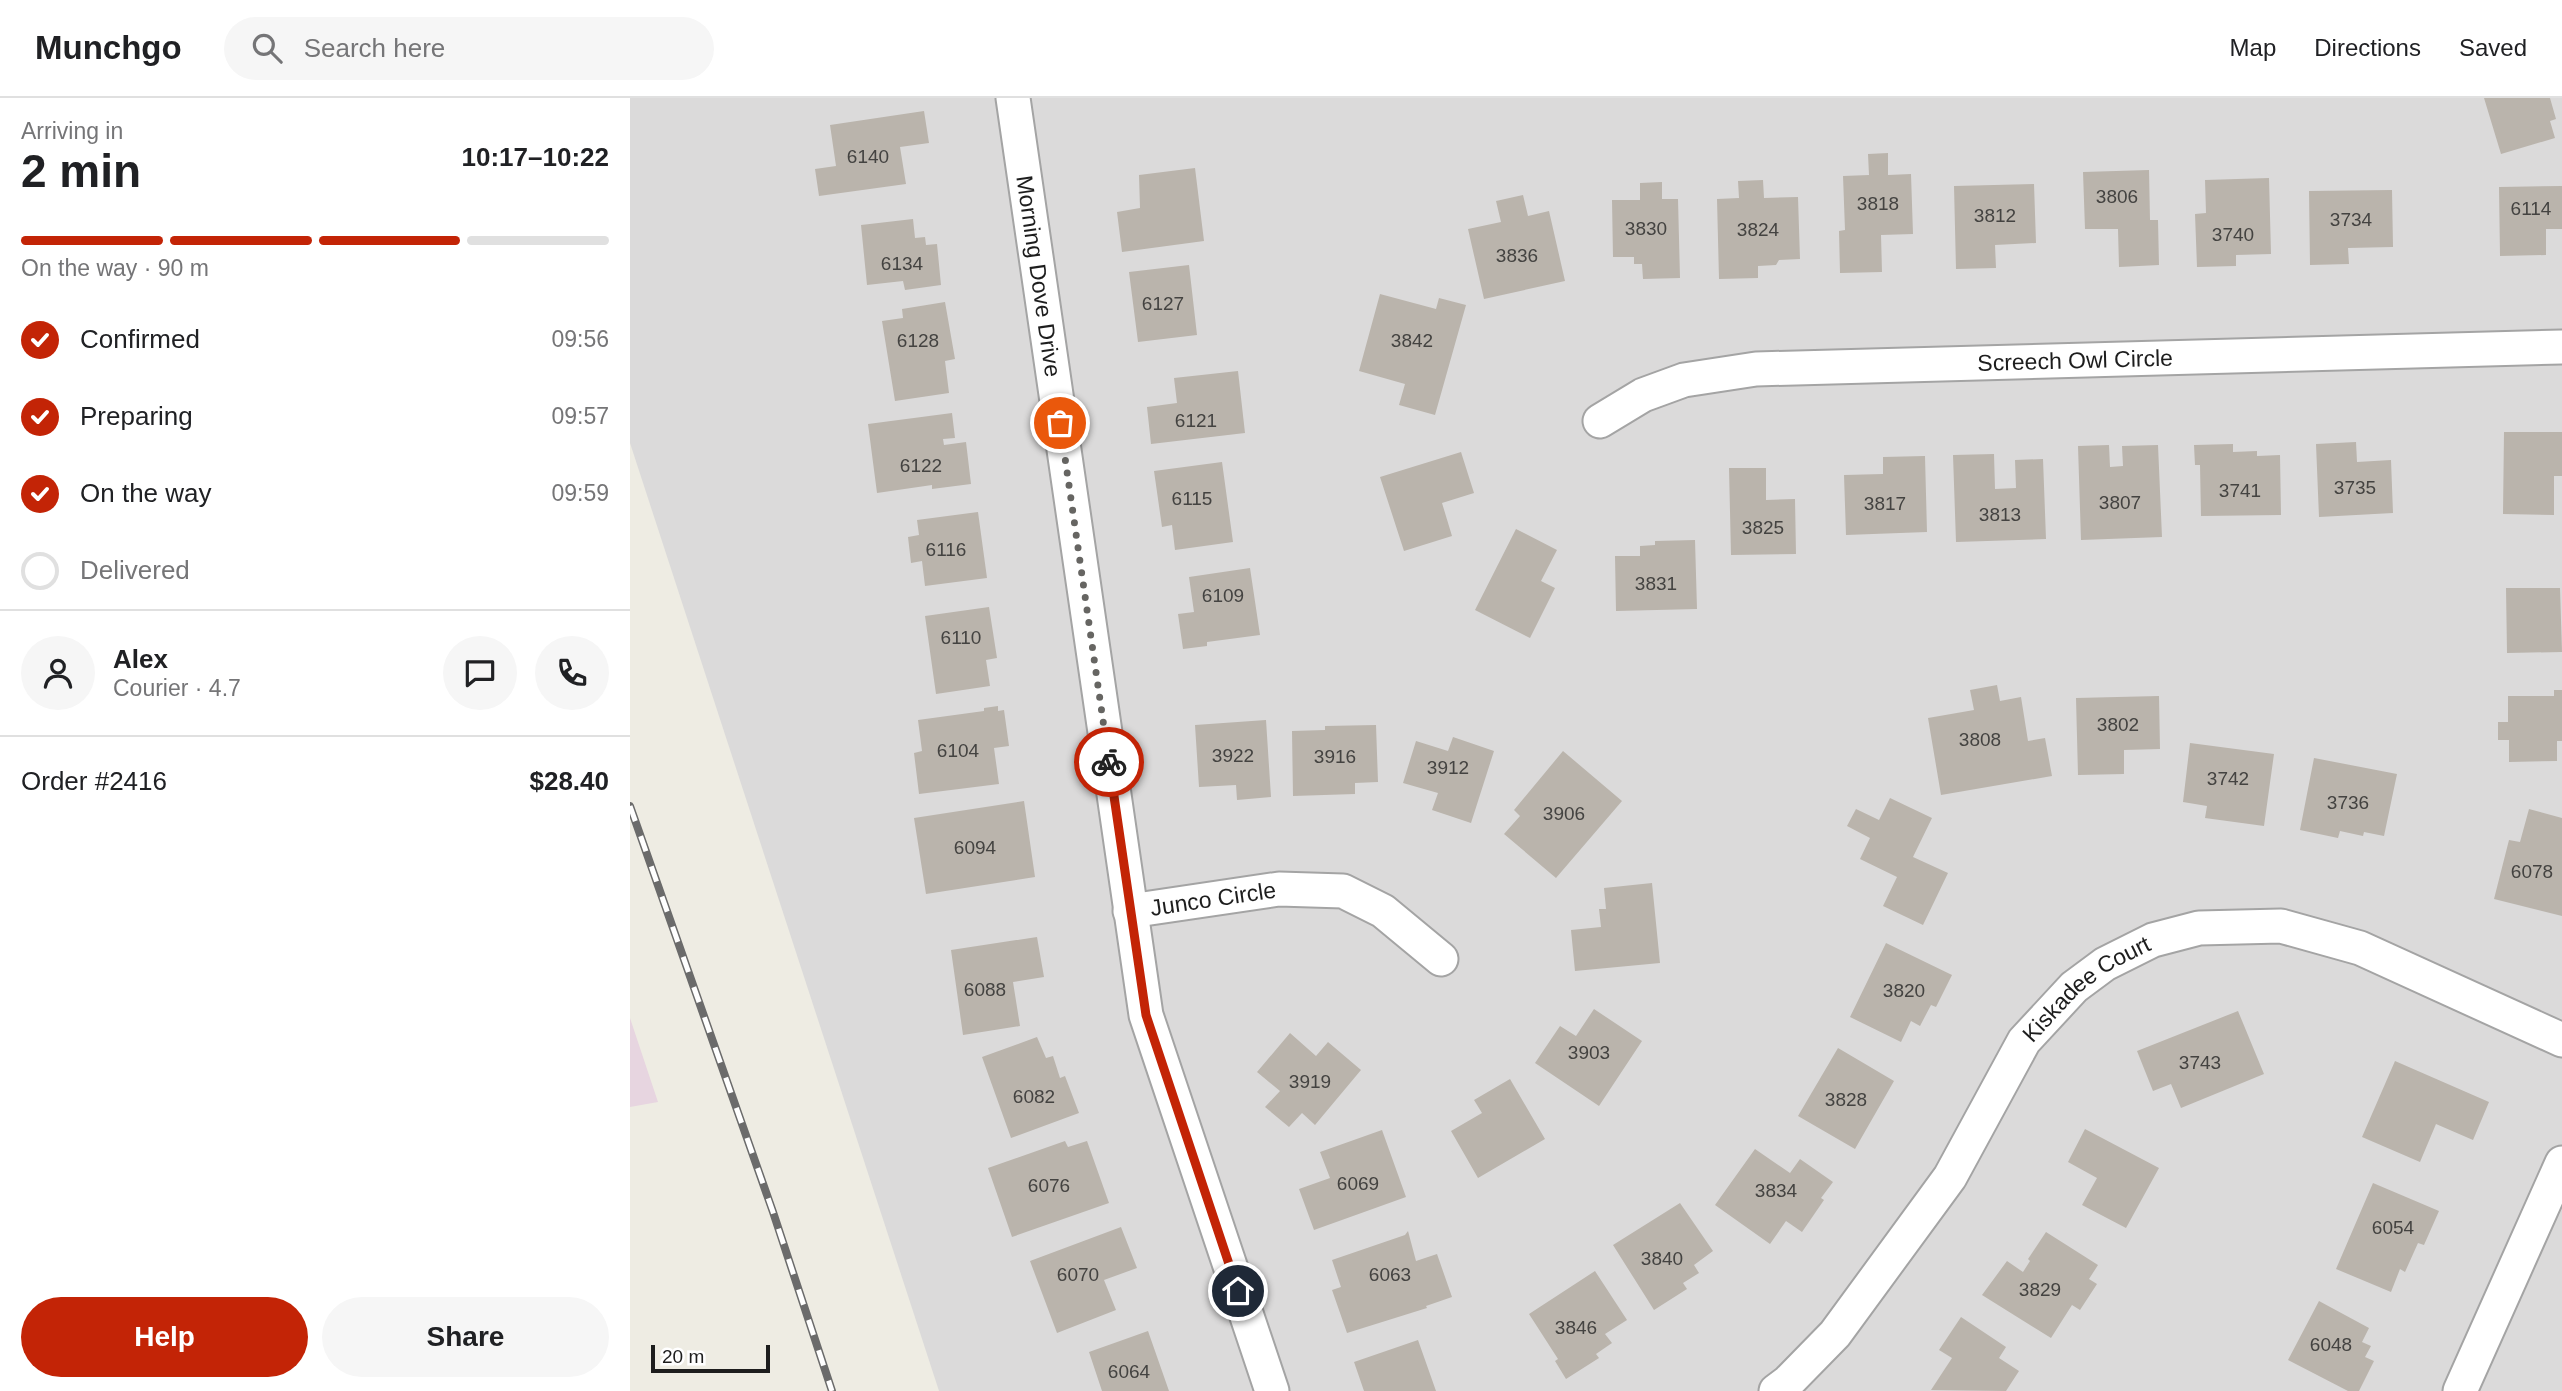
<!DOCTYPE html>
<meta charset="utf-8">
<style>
body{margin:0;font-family:Arial,sans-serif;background:#f6f6f6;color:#202124;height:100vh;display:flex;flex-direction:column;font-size:26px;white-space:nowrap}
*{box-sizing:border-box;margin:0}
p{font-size:23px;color:#757577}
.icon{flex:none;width:38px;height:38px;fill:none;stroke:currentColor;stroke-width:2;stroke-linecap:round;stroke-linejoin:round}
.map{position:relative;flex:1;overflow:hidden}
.drawer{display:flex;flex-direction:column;background:#fff;width:630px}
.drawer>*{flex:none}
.scale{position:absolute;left:21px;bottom:18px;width:119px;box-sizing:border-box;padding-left:7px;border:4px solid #1d1d1d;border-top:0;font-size:19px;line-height:24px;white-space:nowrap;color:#1d1d1d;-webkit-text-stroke:5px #fff;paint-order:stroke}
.pin{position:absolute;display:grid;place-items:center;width:60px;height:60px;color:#fff;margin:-30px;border:4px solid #fff;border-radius:50%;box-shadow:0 2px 7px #0007}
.courier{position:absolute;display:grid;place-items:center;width:70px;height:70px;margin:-35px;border:5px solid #c32406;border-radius:50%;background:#fff;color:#222;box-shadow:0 2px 9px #0007}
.headline em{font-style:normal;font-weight:700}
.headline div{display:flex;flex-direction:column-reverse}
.headline{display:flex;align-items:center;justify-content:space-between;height:119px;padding:0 21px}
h1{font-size:46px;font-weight:700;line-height:52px}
.bar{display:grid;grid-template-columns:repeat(4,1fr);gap:10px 7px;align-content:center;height:84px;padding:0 21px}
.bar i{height:9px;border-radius:5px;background:#e0e0e0}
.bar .current{background:#c32406}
.bar p{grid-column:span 4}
.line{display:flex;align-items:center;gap:18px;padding:0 21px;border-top:2px solid #e0e0e0}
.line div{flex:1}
.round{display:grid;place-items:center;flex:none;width:74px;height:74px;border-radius:37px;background:#f6f6f6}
ol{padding:0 21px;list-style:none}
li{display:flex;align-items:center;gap:21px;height:77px}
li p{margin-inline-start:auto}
li .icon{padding:7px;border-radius:50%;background:#c32406;color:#fff;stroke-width:4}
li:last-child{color:#757577}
li i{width:38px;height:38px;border:4px solid #e0e0e0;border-radius:50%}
.button{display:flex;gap:14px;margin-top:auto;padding:14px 21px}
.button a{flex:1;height:80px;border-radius:42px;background:#c32406;color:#fff;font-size:28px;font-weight:700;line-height:80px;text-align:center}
.button a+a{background:#f6f6f6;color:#202124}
header{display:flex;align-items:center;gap:42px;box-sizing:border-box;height:98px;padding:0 35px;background:#fff;border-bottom:2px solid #e0e0e0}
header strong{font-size:33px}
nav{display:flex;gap:38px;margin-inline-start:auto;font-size:24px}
.search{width:490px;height:63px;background:#f6f6f6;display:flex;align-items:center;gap:18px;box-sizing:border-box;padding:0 24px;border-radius:38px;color:#757577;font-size:26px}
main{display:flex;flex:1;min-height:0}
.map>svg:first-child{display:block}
.residential{fill:#dbdada}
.industrial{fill:#e7d5e0}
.building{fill:#bab4ac}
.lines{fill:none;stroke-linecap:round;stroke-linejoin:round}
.street-casing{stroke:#a4a4a4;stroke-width:37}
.street{stroke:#fff;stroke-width:33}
.rail-casing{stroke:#6b6b6b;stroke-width:8}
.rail{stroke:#fff;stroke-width:5;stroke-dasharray:16;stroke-linecap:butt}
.done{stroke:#666562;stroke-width:7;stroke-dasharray:0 12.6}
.route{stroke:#c32406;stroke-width:9}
.labels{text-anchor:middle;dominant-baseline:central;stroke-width:5;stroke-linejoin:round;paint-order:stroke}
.number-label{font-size:19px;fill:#444341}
.street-label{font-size:23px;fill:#1d1d1d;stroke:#fff}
</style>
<header>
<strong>Munchgo</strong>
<div class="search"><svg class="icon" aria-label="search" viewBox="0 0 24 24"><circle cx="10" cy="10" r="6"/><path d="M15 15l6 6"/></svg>Search here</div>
<nav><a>Map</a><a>Directions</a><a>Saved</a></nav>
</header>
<main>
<section class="drawer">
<div class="headline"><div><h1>2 min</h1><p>Arriving in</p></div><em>10:17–10:22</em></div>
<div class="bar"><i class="current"></i><i class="current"></i><i class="current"></i><i></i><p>On the way · 90 m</p></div>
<ol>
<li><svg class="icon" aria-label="check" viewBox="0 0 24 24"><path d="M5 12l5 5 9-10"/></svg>Confirmed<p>09:56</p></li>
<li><svg class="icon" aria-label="check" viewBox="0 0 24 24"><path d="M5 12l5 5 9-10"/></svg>Preparing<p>09:57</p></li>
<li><svg class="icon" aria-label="check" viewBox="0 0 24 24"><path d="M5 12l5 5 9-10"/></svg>On the way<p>09:59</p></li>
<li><i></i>Delivered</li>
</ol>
<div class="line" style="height:126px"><a class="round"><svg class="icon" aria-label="person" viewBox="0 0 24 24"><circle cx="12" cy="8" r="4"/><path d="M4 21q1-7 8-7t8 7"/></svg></a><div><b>Alex</b><p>Courier · 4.7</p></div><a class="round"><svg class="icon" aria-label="chat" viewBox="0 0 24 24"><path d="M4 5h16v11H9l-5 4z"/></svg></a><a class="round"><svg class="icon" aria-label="phone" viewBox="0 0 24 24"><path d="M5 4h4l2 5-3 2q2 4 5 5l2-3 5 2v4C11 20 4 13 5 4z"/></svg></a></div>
<div class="line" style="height:91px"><div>Order #2416</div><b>$28.40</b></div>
<div class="button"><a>Help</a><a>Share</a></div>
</section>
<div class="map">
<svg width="1932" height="1293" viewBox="0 0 1932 1293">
<rect width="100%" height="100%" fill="#eeece3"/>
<path class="residential" d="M0 0H1932V1293H309L0 345Z"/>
<path class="industrial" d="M0 920 28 1004 0 1009Z"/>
<path class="building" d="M1854 0H1920L1926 21 1920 23 1925 40 1871 56Z
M294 13 299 45 270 49 276 86 189 98 185 71 206 68 200 27Z
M1258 55V77L1281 76 1283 136 1251 137 1252 174 1210 175 1209 133 1215 132 1213 78 1239 77 1238 56Z
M565 70 574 143 492 154 487 114 510 110 509 77Z
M1519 72 1520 122H1528L1529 167 1489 169 1488 131H1455L1453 74Z
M1639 80 1641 156 1606 157V168L1567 169 1565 116 1576 115 1575 82Z
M1133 82 1134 100 1168 99 1170 161 1149 162 1146 167 1128 168V180L1089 181 1087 101 1109 100 1108 83Z
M1032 84V101H1048L1050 180 1013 181 1012 166H1004V159H983L982 102H1010V85Z
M1404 86 1406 145 1365 147 1366 170 1326 171 1324 88Z
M1932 88V131H1916V157L1870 158 1869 89Z
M1762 92 1763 149 1718 150 1719 166 1680 167 1679 93Z
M893 97 898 118 919 113 935 183 854 201 838 131 871 124 866 103Z
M283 121 285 140 295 139 296 147 307 146 311 187 275 192 273 183 237 187 231 127Z
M559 167 567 237 508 244 499 174Z
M750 196 806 211 809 200 836 207 805 317 769 307 775 286 729 273Z
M315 204 325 261 315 263 319 295 265 303 252 223 273 220 272 211Z
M608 273 615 335 521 346 517 309 547 305 544 280Z
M322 315 325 340 313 341 314 347 336 344 341 386 302 391V387L247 395 238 326Z
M1874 334H1932V378H1924V417L1873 416Z
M1726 344 1727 364 1761 362 1763 415 1689 419 1686 346Z
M1603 346V354L1627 353V358L1650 357 1651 417 1571 418 1570 367H1565L1564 347Z
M1479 347 1480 369 1493 368 1492 348 1528 347 1532 439 1451 442 1448 348Z
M831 354 844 395 812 405 822 438 774 453 750 379Z
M1364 356 1365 391 1386 390 1385 362 1413 361 1416 441 1326 444 1323 357Z
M1295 358 1297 434 1216 437 1214 377 1253 376V359Z
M592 364 603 444 545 452 542 427 532 429 524 373Z
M1099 370H1136V402L1165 401 1166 456 1101 457Z
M348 414 357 480 295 488 292 463 281 465 278 439 289 437 287 422Z
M886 431 927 452 911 483 925 490 900 540 845 512Z
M1065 442 1067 511 986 513 985 458H1010V448L1025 447V443Z
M620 470 630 537 577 544V548L553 551 548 516 564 514 559 479Z
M1876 490H1930L1932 554 1877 555Z
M359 509 367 560 356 562 360 588 306 596 295 518Z
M1367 587 1370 603 1391 599 1398 643 1415 640 1422 678 1311 697 1298 620 1344 612 1340 592Z
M1924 592H1932V643H1927V663L1879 664V642H1868V624H1878V598H1924Z
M1529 598 1530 651 1494 652V676L1448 677 1446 600Z
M368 608V613L374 612 379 648 364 650 369 686 289 696 284 655 292 653 288 622 354 613V610Z
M636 622 641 699 607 702 606 687 569 689 565 627Z
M746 627 748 684 725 685V696L663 698 662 633 695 632V628Z
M823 639 864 653 841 725 802 712 808 695 773 685 786 643 818 653Z
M1560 645 1644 656 1634 728 1575 720 1577 708 1553 704Z
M933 653 992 703 926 780 874 736 890 718 884 712Z
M1684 660 1767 676 1754 738 1734 734 1733 738 1710 733 1708 740 1670 732Z
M1260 700 1302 720 1283 759 1318 775 1293 827 1253 808 1267 779 1230 761 1240 740 1217 728 1226 711 1249 722Z
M394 703 405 779 296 796 284 720Z
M1899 711 1932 720V818L1864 801 1879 742 1890 744Z
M1022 785 1030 865 945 873 941 832 971 829 969 811H976L974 790Z
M407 839 414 879 383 884 390 928 333 937 321 852Z
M1256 845 1322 877 1306 909 1301 907 1290 928 1281 923 1271 944 1220 919Z
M964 911 1012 943 969 1008 905 965 930 928 946 938Z
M1608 913 1634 976 1551 1010 1541 986 1523 993 1507 953Z
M660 935 686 958 698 944 731 972 685 1027 672 1015 659 1029 635 1009 650 993 627 974Z
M407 939 416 960 423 958 430 980 435 978 449 1015 381 1040 352 959Z
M1208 950 1264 983 1225 1051 1168 1018Z
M1765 963 1859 1004 1843 1042 1806 1026 1790 1064 1732 1039Z
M880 981 915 1041 848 1080 821 1033 852 1015 844 1002Z
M1455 1031 1529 1070 1496 1130 1452 1107 1467 1080 1438 1064Z
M752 1032 776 1099 684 1132 669 1091 700 1080 690 1054Z
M435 1043 438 1049 457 1043 479 1105 382 1139 358 1070Z
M1125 1051 1160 1075 1170 1061 1203 1084 1191 1100 1194 1102 1172 1134 1156 1123 1140 1146 1085 1107Z
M1743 1085 1809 1113 1794 1147 1788 1145 1775 1174 1770 1171 1761 1194 1706 1171Z
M1050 1105 1083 1153 1064 1167 1069 1175 1053 1185 1057 1191 1024 1212 983 1147Z
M491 1129 507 1170 474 1182 486 1212 427 1235 400 1163Z
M778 1133 786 1163 807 1156 822 1199 796 1208 797 1210 717 1235 702 1192 711 1189 702 1162 775 1137Z
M1416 1134 1468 1167 1459 1181 1467 1186 1450 1212 1442 1207 1421 1240 1352 1197 1377 1163 1393 1174 1400 1163 1398 1161Z
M965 1173 997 1222 975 1236 982 1245 966 1256 969 1260 936 1281 925 1263 928 1261 899 1216Z
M1689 1203 1739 1230 1732 1244 1741 1248 1735 1259 1744 1263 1729 1293H1718L1658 1262Z
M1331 1219 1376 1249 1369 1260 1389 1273 1376 1293 1301 1292 1322 1260 1309 1252Z
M518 1233 539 1293H472L459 1254Z
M788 1242 806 1293H734L724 1264Z"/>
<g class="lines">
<defs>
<g id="street">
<path id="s1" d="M383 0 516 917 642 1293"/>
<path id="s2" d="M970 323 1013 297 1054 282 1126 271 1932 249"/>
<path id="s3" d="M500 813 649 791 713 793 753 813 811 861"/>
<path id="s4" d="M1146 1293 1158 1284 1205 1236 1320 1079 1394 943 1444 889 1475 866 1523 842 1569 830 1651 828 1730 850 1932 942"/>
<path d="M1830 1293 1932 1065"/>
</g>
</defs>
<use href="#street" class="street-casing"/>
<use href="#street" class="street"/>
<defs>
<path id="rail" d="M0 708 143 1114 202 1293"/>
</defs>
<use href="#rail" class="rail-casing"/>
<use href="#rail" class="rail"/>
</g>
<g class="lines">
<path class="done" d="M430 325 479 664"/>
<path class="route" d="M479 664 516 917 608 1193"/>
</g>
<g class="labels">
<g class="number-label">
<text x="238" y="58">6140</text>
<text x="1487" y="98">3806</text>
<text x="1248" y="105">3818</text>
<text x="1901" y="110">6114</text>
<text x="1365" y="117">3812</text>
<text x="1721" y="121">3734</text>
<text x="1016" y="130">3830</text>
<text x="1128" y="131">3824</text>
<text x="1603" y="136">3740</text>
<text x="887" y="157">3836</text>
<text x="272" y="165">6134</text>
<text x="533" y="205">6127</text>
<text x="288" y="242">6128</text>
<text x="782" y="242">3842</text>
<text x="566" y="322">6121</text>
<text x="291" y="367">6122</text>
<text x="1725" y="389">3735</text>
<text x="1610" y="392">3741</text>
<text x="562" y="400">6115</text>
<text x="1490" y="404">3807</text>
<text x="1255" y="405">3817</text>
<text x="1370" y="416">3813</text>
<text x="1133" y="429">3825</text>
<text x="316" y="451">6116</text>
<text x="1026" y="485">3831</text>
<text x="593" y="497">6109</text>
<text x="331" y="539">6110</text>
<text x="1488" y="626">3802</text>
<text x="1350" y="641">3808</text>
<text x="328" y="652">6104</text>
<text x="603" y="657">3922</text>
<text x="705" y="658">3916</text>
<text x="818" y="669">3912</text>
<text x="1598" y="680">3742</text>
<text x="1718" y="704">3736</text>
<text x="934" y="715">3906</text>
<text x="345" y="749">6094</text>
<text x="1902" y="773">6078</text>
<text x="355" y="891">6088</text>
<text x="1274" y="892">3820</text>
<text x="959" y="954">3903</text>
<text x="1570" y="964">3743</text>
<text x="680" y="983">3919</text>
<text x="404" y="998">6082</text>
<text x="1216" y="1001">3828</text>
<text x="728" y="1085">6069</text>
<text x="419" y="1087">6076</text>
<text x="1146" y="1092">3834</text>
<text x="1763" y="1129">6054</text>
<text x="1032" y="1160">3840</text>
<text x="448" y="1176">6070</text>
<text x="760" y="1176">6063</text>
<text x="1410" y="1191">3829</text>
<text x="946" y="1229">3846</text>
<text x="1701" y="1246">6048</text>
<text x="499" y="1273">6064</text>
</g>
<g class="street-label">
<text stroke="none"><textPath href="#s1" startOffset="180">Morning Dove Drive</textPath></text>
<text stroke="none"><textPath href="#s2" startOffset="486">Screech Owl Circle</textPath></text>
<text stroke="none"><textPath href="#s3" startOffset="84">Junco Circle</textPath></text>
<text stroke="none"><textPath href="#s4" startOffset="514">Kiskadee Court</textPath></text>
</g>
</g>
</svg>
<div class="scale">20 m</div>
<div class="pin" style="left:430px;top:325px;background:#ea580c"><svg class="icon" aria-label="bag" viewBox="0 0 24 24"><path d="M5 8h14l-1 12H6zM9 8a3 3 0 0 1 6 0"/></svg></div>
<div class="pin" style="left:608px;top:1193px;background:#1f2937"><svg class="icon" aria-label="home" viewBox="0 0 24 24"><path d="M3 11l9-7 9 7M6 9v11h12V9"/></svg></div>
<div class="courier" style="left:479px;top:664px"><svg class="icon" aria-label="bike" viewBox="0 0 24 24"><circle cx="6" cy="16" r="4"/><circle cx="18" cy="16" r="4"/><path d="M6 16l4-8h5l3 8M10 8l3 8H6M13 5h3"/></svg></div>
</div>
</main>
